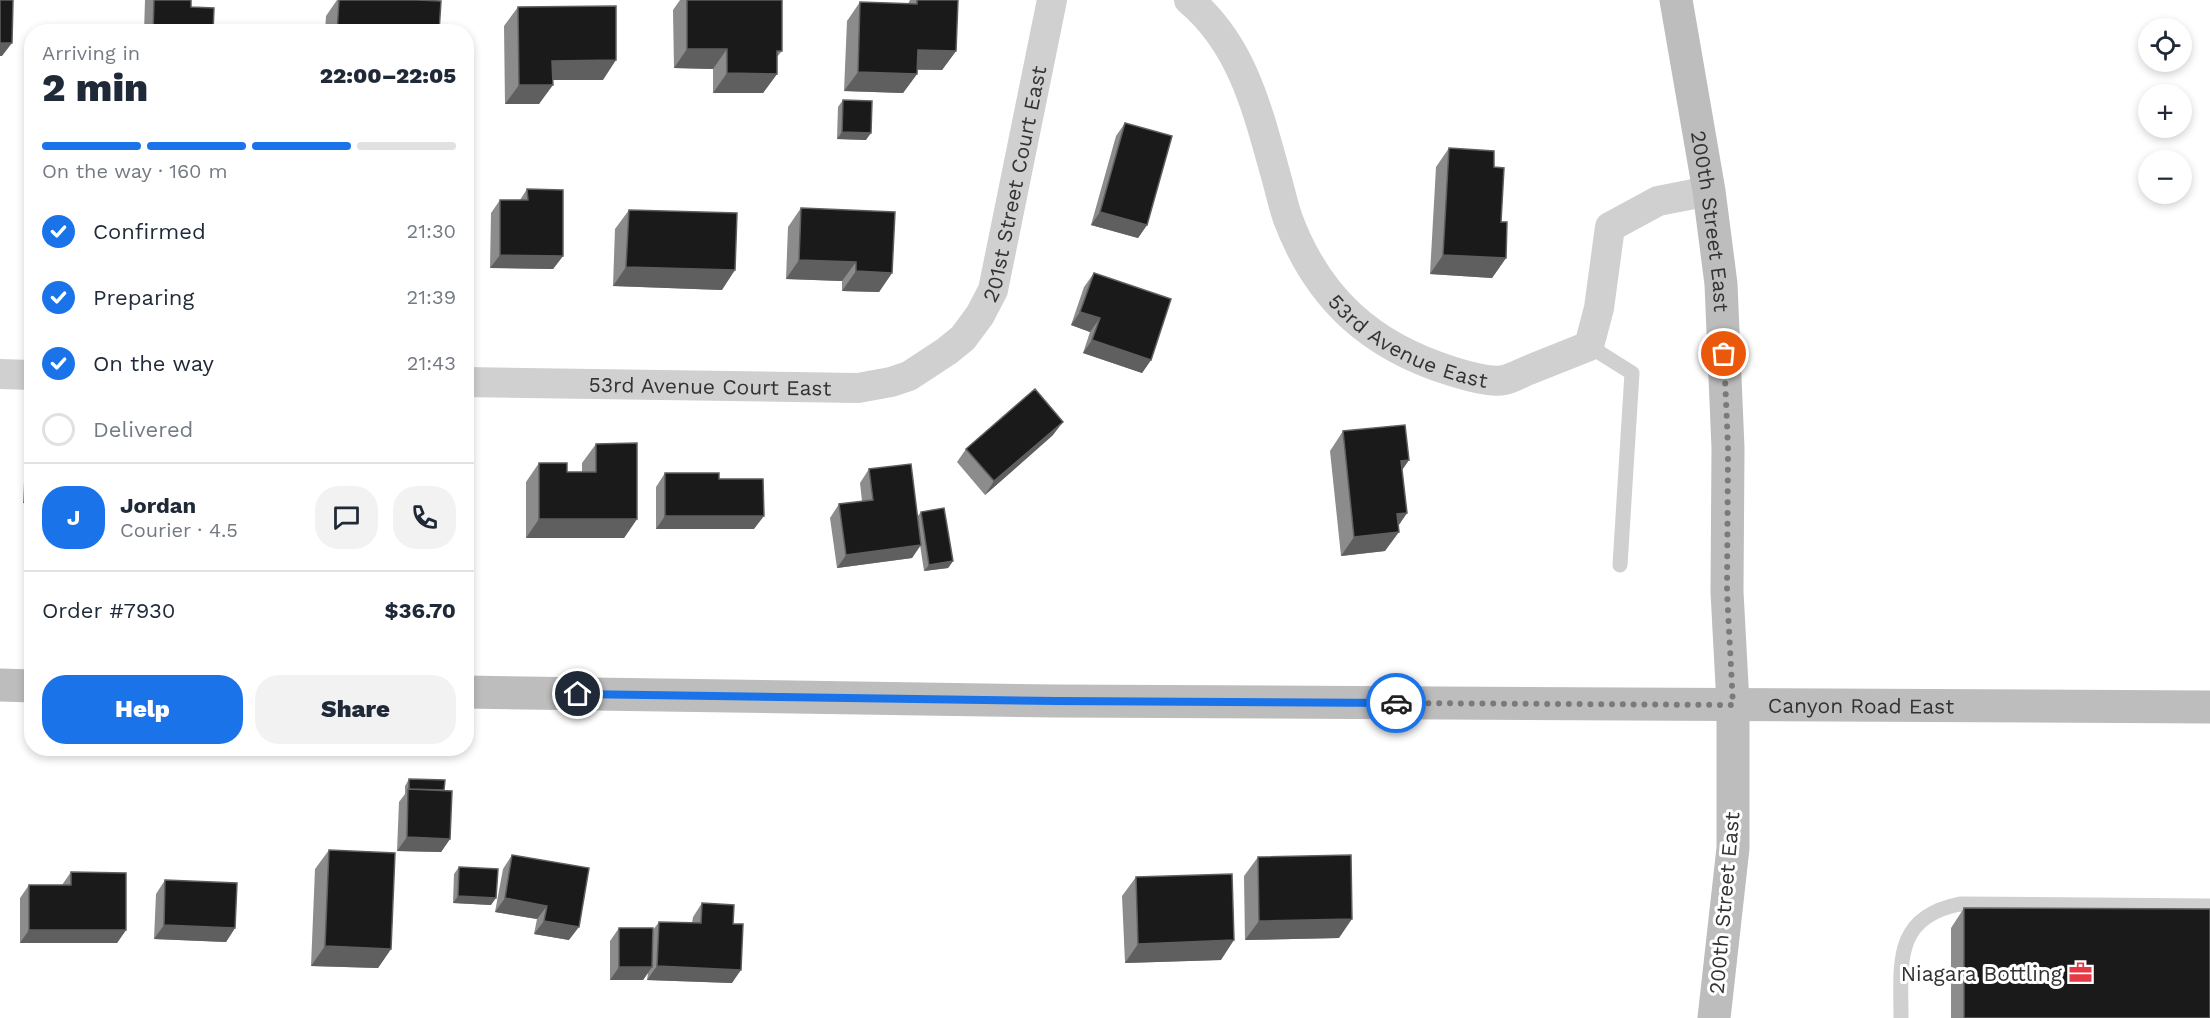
<!DOCTYPE html>
<meta charset="utf-8">
<style>
body{margin:0;font-family:"Work Sans",sans-serif;background:#f2f2f3;color:#1f2937;height:100vh;display:flex;flex-direction:column;font-size:22px;white-space:nowrap}
*{box-sizing:border-box;margin:0}
p{font-size:20px;color:#747a83}
.icon{flex:none;width:33px;height:33px;fill:none;stroke:currentColor;stroke-width:2;stroke-linecap:round;stroke-linejoin:round}
.map{position:relative;flex:1;overflow:hidden}
.panel{position:absolute;left:24px;top:24px;width:450px;height:732px;display:flex;flex-direction:column;background:#fff;border-radius:24px;box-shadow:0 3px 9px #0003}
.panel>*{flex:none}
.buttons{position:absolute;left:2138px;top:18px;display:grid;gap:12px}
.buttons a{display:grid;place-items:center;width:54px;height:54px;border-radius:50%;background:#fff;box-shadow:0 3px 9px #0003;font-size:30px}
.pin{position:absolute;display:grid;place-items:center;width:51px;height:51px;color:#fff;margin:-26px;border:3px solid #fff;border-radius:50%;box-shadow:0 2px 6px #0007}
.courier{position:absolute;display:grid;place-items:center;width:60px;height:60px;margin:-30px;border:4px solid #1a73e8;border-radius:50%;background:#fff;color:#222;box-shadow:0 2px 8px #0007}
.summary em{font-style:normal;font-weight:800}
.summary div{display:flex;flex-direction:column-reverse}
.summary{display:flex;align-items:center;justify-content:space-between;height:102px;padding:0 18px}
h1{font-size:39px;font-weight:800;line-height:45px}
.bar{display:grid;grid-template-columns:repeat(4,1fr);gap:9px 6px;align-content:center;height:72px;padding:0 18px}
.bar i{height:8px;border-radius:4px;background:#e0e1e3}
.bar .active{background:#1a73e8}
.bar p{grid-column:span 4}
.line{display:flex;align-items:center;gap:15px;padding:0 18px;border-top:2px solid #e0e1e3}
.line div{flex:1}
.round{display:grid;place-items:center;flex:none;width:63px;height:63px;border-radius:24px;background:#f2f2f3}
ol{padding:0 18px;list-style:none}
li{display:flex;align-items:center;gap:18px;height:66px}
li p{margin-inline-start:auto}
li .icon{padding:6px;border-radius:50%;background:#1a73e8;color:#fff;stroke-width:4}
li:last-child{color:#747a83}
li i{width:33px;height:33px;border:3px solid #e0e1e3;border-radius:50%}
.primary-button{display:flex;gap:12px;margin-top:auto;padding:12px 18px}
.primary-button a{flex:1;height:69px;border-radius:24px;background:#1a73e8;color:#fff;font-size:24px;font-weight:800;line-height:69px;text-align:center}
.primary-button a+a{background:#f2f2f3;color:#1f2937}
.map>svg:first-child{display:block}
.lines{fill:none;stroke-linecap:round;stroke-linejoin:round}
.lane{stroke:#d0d0d0;stroke-width:15}
.street{stroke:#d0d0d0;stroke-width:30}
.secondary{stroke:#bdbdbd;stroke-width:33}
.wall{fill:#8c8c8c}
.shaded-wall{fill:#5f5f5f}
.building{fill:#1a1a1a;stroke:#5f5f5f;stroke-width:1.5}
.done{stroke:#7a7a7a;stroke-width:6;stroke-dasharray:0 10.8}
.route{stroke:#1a73e8;stroke-width:8}
.labels{text-anchor:middle;dominant-baseline:central;stroke-width:6;stroke-linejoin:round;paint-order:stroke}
.street-label{font-size:21px;fill:#333;stroke:#fff}
.poi-label{font-size:21px;fill:#333;stroke:#fff;text-anchor:end}
</style>
<div class="map">
<svg width="2210" height="1018" viewBox="0 0 2210 1018">
<rect width="100%" height="100%" fill="#fff"/>
<g class="lines">
<path class="lane" d="M1589 346 1632 373 1620 565
M1901 1018C1901 964 1893 917 1960 904L2210 906"/>
<g class="street">
<path id="s1" d="M1189 0C1243 45 1258 112 1276 176 1280 190 1283 205 1288 219 1318 299 1371 346 1451 371 1464 375 1490 383 1504 380 1513 378 1521 373 1529 370 1549 362 1569 354 1589 346L1599 308 1610 227 1658 201 1709 191"/>
<path d="M0 374 32 375"/>
<path id="s2" d="M466 382 858 388 891 382 909 376 947 351 963 338 980 315 993 290 1052 0"/>
</g>
<g class="secondary">
<path id="s3" d="M1676 0 1709 191 1721 284 1728 448 1727 592 1733 704V848L1714 1018"/>
<path d="M0 685 32 686"/>
<path id="s4" d="M466 692 1056 701 2210 707"/>
</g>
</g>
<path class="wall" d="M145 0H191V7L213 32H144Z
M337 0H417L439 32H325L326 16Z
M680 0H782V51L777 57V74L763 93H713V69L674 68 673 10Z
M910 0H958L956 51 942 70H917V74L903 93 844 91 847 21 860 2 908 4Z
M518 7 603 80H553L539 104H505L504 26Z
M843 100 866 140 837 139 838 107Z
M1125 123 1147 225 1138 238 1091 225 1116 136Z
M1449 148 1494 167 1506 258 1492 278 1430 274 1436 167Z
M527 189 563 256 553 269 490 268 491 213 500 200H520Z
M801 208 892 273 879 292 842 291V281L786 279 788 227Z
M629 210 722 290 613 286 615 229Z
M1094 273 1151 360 1142 373 1083 353 1090 332 1071 325 1084 287Z
M1343 431 1409 460 1402 470 1407 513 1398 526 1385 551 1341 556 1330 451Z
M1053 435 985 495 957 462 966 449Z
M596 444 637 519 624 538H526V482L539 463 567 472H582V463Z
M32 453V504L23 503 25 462Z
M869 469 917 517 921 512 953 561 948 568 924 571 920 545 912 558 837 568 830 518 839 504 862 501 860 483Z
M665 473 719 479 754 529H656V487Z
M409 779 444 790 450 839 441 852 397 851 399 802 405 794V786Z
M329 850 391 949 378 968 311 966 315 869Z
M512 855 569 940 534 934 537 919 495 912 503 869Z
M1258 857 1339 938 1245 940 1244 876Z
M459 867 491 905 453 903 454 874Z
M71 872 126 930 117 943H20V898L29 885H62Z
M1136 877 1221 960 1125 963 1122 896Z
M165 880 235 928 226 942 154 939 156 894Z
M702 903 732 983 647 980 648 973 643 980H610V941L619 928 653 930 659 922 692 923 693 917Z
M1964 908 2210 1018H1951V928Z"/>
<path class="shaded-wall" d="M0 43H12L2 56H0Z
M687 49H727L713 69 674 68Z
M918 50 956 51 942 70 904 69Z
M616 60 603 80H539L552 61Z
M858 72 917 74 903 93 844 91Z
M727 73 777 74 763 93H713Z
M519 85H553L539 104H505Z
M842 132 871 133 866 140 837 139Z
M1100 212 1147 225 1138 238 1091 225Z
M500 255 563 256 553 269 490 268Z
M1443 255 1506 258 1492 278 1430 274Z
M799 260 856 262 842 281 786 279Z
M626 267 735 270 722 290 613 286Z
M856 271 892 273 879 292 842 291Z
M1080 312 1100 318 1090 332 1071 325Z
M1092 340 1151 360 1142 373 1083 353Z
M1063 422 1053 435 985 495 994 481Z
M1409 460 1395 480 1401 461Z
M32 491V504L23 503Z
M1407 513 1394 532H1399L1385 551 1341 556 1354 537 1397 514Z
M665 516H764L754 529H656Z
M539 519H637L624 538H526Z
M921 545 912 558 837 568 846 555Z
M953 561 948 568 924 571 929 565Z
M407 837 450 839 441 852 397 851Z
M458 896 496 898 491 905 453 903Z
M505 898 547 906 537 919 495 912Z
M1352 919 1339 938 1245 940 1259 921Z
M544 921 579 927 569 940 534 934Z
M164 925 235 928 226 942 154 939Z
M29 930H126L117 943H20Z
M1234 940 1221 960 1125 963 1138 944Z
M325 946 391 949 378 968 311 966Z
M657 966 741 970 732 983 647 980Z
M619 967H652L643 980H610Z"/>
<path class="building" d="M0 0H13L12 43H0Z
M154 0H191V7L214 8 213 32H153Z
M339 0H417L441 1 439 32H337Z
M687 0H782V51H777V74L727 73V49H687Z
M917 0H958L956 51 918 50 917 74 858 72 860 2 917 4Z
M616 6V60L552 61 553 85H519L518 7Z
M843 100 872 101 871 133 842 132Z
M1125 123 1172 136 1147 225 1100 212Z
M1449 148 1494 151V167L1504 168 1501 222H1507L1506 258 1443 255Z
M527 189 563 190V256L500 255V200H528Z
M801 208 895 212 892 273 856 271V262L799 260Z
M629 210 737 213 735 270 626 267Z
M1094 273 1171 299 1151 360 1092 340 1100 318 1080 312Z
M1035 389 1063 422 994 481 966 449Z
M1405 425 1409 460 1401 461 1407 513 1397 514 1399 532 1354 537 1343 431Z
M637 443V519H539V463H567V472H596V444Z
M911 464 921 545 846 555 839 504 873 500 869 469Z
M665 473H719V479H763L764 516H665Z
M944 508 953 561 929 565 921 512Z
M409 779 445 780 444 790 409 789Z
M408 789 452 791 450 839 407 837Z
M329 850 395 853 391 949 325 946Z
M512 855 589 868 579 927 544 921 547 906 505 898Z
M1351 855 1352 919 1259 921 1258 857Z
M459 867 498 869 496 898 458 896Z
M71 872 126 873V930H29V885H71Z
M1232 874 1234 940 1138 944 1136 877Z
M165 880 237 883 235 928 164 925Z
M702 903 734 905 733 924H743L741 970 657 966 659 922 701 923Z
M1964 908 2210 909V1018H1964Z
M619 928H653L652 967H619Z"/>
<g class="lines">
<path class="done" d="M1396 703 1733 705 1727 592 1728 448 1724 354"/>
<path class="route" d="M578 694 1056 701 1396 703"/>
</g>
<defs>
<symbol id="office-bare" viewBox="-9 -9 18 18"><path d="M-6-3h4V-5.5h4V-3h4V5H-6ZM-1-4.5V-3h2v-1.5ZM-6 0V1H6V0Z" fill="#e63946" stroke="#fff" stroke-width="2.5" paint-order="stroke"/></symbol>
</defs>
<g fill-rule="evenodd">
<use href="#office-bare" x="2064" y="956" width="33" height="33"/>
</g>
<g class="labels">
<g class="street-label">
<text stroke="none"><textPath href="#s2" startOffset="676">201st Street Court East</textPath></text>
<text stroke="none"><textPath href="#s3" startOffset="224">200th Street East</textPath></text>
<text stroke="none"><textPath href="#s1" startOffset="424">53rd Avenue East</textPath></text>
<text stroke="none"><textPath href="#s2" startOffset="244">53rd Avenue Court East</textPath></text>
<text stroke="none"><textPath href="#s4" startOffset="1395">Canyon Road East</textPath></text>
<text transform="translate(1724 903) rotate(-85)">200th Street East</text>
</g>
<g class="poi-label">
<text x="2062" y="973">Niagara Bottling</text>
</g>
</g>
</svg>
<div class="buttons">
<a><svg class="icon" aria-label="locate" viewBox="0 0 24 24"><circle cx="12" cy="12" r="6"/><path d="M12 2v4M12 18v4M2 12h4M18 12h4"/></svg></a>
<a>+</a>
<a>−</a>
</div>
<div class="pin" style="left:1724px;top:354px;background:#ea580c"><svg class="icon" aria-label="bag" viewBox="0 0 24 24"><path d="M5 8h14l-1 12H6zM9 8a3 3 0 0 1 6 0"/></svg></div>
<div class="pin" style="left:578px;top:694px;background:#1f2937"><svg class="icon" aria-label="home" viewBox="0 0 24 24"><path d="M3 11l9-7 9 7M6 9v11h12V9"/></svg></div>
<div class="courier" style="left:1396px;top:703px"><svg class="icon" aria-label="car" viewBox="0 0 24 24"><path d="M5 17H2v-5l4-1 3-4h7l3 4 3 1v5h-3M9 17h6M6 11h13"/><circle cx="7" cy="17" r="2"/><circle cx="17" cy="17" r="2"/></svg></div>
<section class="panel">
<div class="summary"><div><h1>2 min</h1><p>Arriving in</p></div><em>22:00–22:05</em></div>
<div class="bar"><i class="active"></i><i class="active"></i><i class="active"></i><i></i><p>On the way · 160 m</p></div>
<ol>
<li><svg class="icon" aria-label="check" viewBox="0 0 24 24"><path d="M5 12l5 5 9-10"/></svg>Confirmed<p>21:30</p></li>
<li><svg class="icon" aria-label="check" viewBox="0 0 24 24"><path d="M5 12l5 5 9-10"/></svg>Preparing<p>21:39</p></li>
<li><svg class="icon" aria-label="check" viewBox="0 0 24 24"><path d="M5 12l5 5 9-10"/></svg>On the way<p>21:43</p></li>
<li><i></i>Delivered</li>
</ol>
<div class="line" style="height:108px"><b class="round" style="background:#1a73e8;color:#fff">J</b><div><b>Jordan</b><p>Courier · 4.5</p></div><a class="round"><svg class="icon" aria-label="chat" viewBox="0 0 24 24"><path d="M4 5h16v11H9l-5 4z"/></svg></a><a class="round"><svg class="icon" aria-label="phone" viewBox="0 0 24 24"><path d="M5 4h4l2 5-3 2q2 4 5 5l2-3 5 2v4C11 20 4 13 5 4z"/></svg></a></div>
<div class="line" style="height:78px"><div>Order #7930</div><b>$36.70</b></div>
<div class="primary-button"><a>Help</a><a>Share</a></div>
</section>
</div>
